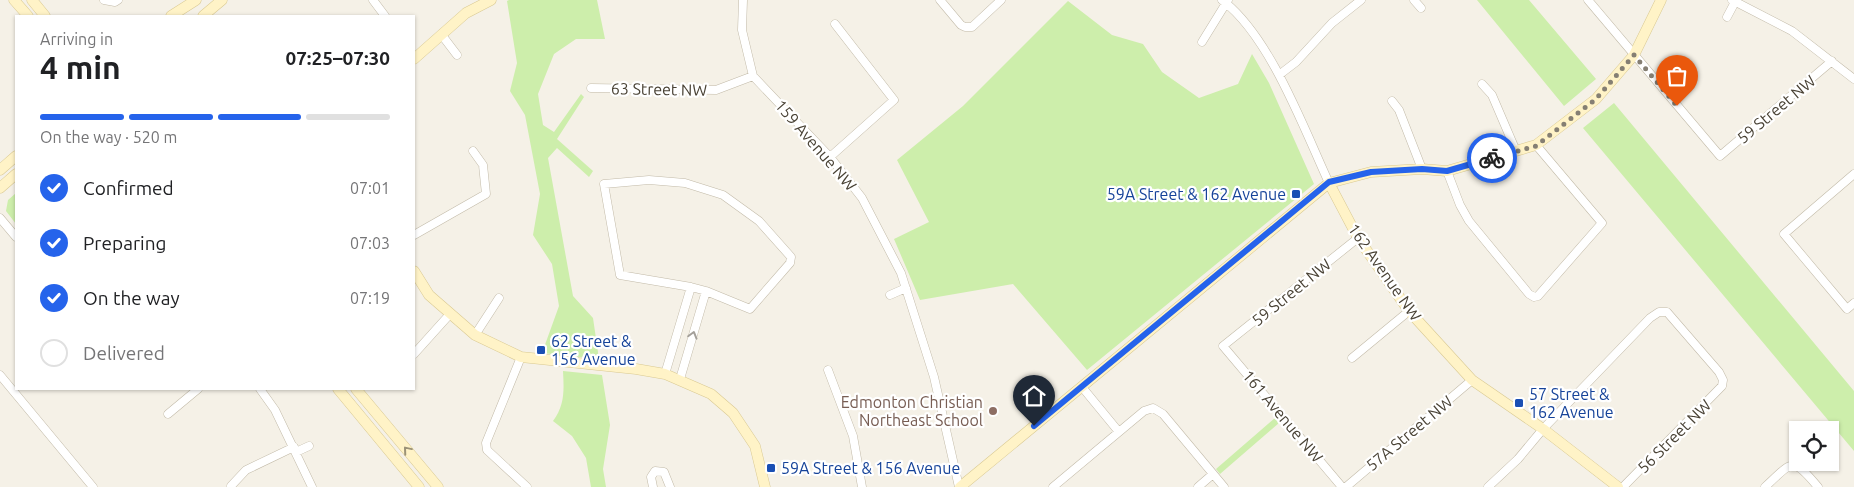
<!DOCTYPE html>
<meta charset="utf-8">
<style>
body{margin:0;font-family:Ubuntu,sans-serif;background:#f2f2f2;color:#202124;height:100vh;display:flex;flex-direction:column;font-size:19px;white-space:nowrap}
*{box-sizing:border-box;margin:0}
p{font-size:16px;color:#757577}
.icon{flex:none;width:28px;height:28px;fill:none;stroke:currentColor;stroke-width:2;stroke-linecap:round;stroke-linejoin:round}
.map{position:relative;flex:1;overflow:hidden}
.details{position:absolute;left:15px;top:15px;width:400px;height:375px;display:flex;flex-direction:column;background:#fff;border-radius:0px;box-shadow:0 1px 4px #0004}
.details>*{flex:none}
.buttons{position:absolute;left:1789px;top:421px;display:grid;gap:10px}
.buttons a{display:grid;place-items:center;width:50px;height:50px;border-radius:0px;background:#fff;box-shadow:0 1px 4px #0004;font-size:25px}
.pin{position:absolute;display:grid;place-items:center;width:42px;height:42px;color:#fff;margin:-51px -21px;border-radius:50% 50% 50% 0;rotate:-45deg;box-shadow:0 0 5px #0007}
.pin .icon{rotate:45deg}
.courier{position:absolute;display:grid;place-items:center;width:50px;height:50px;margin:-25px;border:4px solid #2563eb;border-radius:50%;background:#fff;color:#222;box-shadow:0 1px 6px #0007}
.overview em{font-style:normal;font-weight:700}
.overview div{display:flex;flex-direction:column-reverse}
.overview{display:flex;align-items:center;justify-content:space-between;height:85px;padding:0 25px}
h1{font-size:32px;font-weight:700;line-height:38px}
.bar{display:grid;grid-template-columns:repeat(4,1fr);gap:8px 5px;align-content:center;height:60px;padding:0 25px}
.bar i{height:6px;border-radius:4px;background:#e0e0e0}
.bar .current{background:#2563eb}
.bar p{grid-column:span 4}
ol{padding:0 25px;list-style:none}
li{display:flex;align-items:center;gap:15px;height:55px}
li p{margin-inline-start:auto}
li .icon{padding:5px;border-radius:50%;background:#2563eb;color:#fff;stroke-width:4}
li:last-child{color:#757577}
li i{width:28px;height:28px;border:2px solid #e0e0e0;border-radius:50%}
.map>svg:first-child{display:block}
.green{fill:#cdeeab}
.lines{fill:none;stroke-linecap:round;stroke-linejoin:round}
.street-casing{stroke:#c2baa8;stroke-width:9}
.secondary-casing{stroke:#d9c992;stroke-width:11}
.street{stroke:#fff;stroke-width:8}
.secondary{stroke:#fff3c7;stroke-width:10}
.oneway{stroke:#a4a09a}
.oneway2{stroke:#9b9277}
.done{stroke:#857f73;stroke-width:5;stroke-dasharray:0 9}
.route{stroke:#2563eb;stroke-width:6}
.transit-dot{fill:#1a4fb4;stroke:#fff;stroke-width:2}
.education-dot{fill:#8d6e63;stroke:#fff;stroke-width:2}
.labels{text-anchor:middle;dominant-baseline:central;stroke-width:4.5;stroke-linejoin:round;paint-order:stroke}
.street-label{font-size:16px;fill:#494235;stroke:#fff}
.transit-label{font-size:16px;fill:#164399;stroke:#fff;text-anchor:start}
.education-label{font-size:16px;fill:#785e54;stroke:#fff;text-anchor:end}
</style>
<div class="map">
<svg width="1854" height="487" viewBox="0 0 1854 487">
<rect width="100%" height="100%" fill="#f5f1e7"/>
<path class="green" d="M509 0H597L605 39H576L554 54 538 94 543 125 554 132 581 94 584 97 557 139 593 171 589 177 557 148 548 158 573 296 593 318 599 359 542 353 559 306 552 264 533 235 540 194 525 115 510 91 517 63 507 1Z
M1477 0H1529L1596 79 1564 106Z
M1068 1 1112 35 1143 44 1162 72 1199 98 1238 84 1252 54 1269 83 1314 184 1087 370 1013 284 920 300 894 239 929 222 897 160 963 106Z
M1614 103 1854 391V451L1583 128Z
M16 193V224L6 211 8 200Z
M563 371 602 375 610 425 603 469 606 487H591L586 458 572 436 553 421C565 405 564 390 563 371Z
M1275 418 1279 423 1220 474 1216 469Z"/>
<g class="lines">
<defs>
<path id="street" d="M104 0 115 2 118 0
M373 0 385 16
M743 0 742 30 753 76 830 157 862 198 901 273 934 377 959 487
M940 0 961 25 965 27H972L1001 0
M1222 0C1270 36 1304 129 1329 183
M1414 0 1421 8
M1588 0 1720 156 1832 61
M1732 0 1792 31 1854 79
M1727 17 1735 2
M441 34 457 55
M1202 42 1228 0
M1279 75 1296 62 1332 23 1361 0
M1482 84 1492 95 1516 151
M591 88 716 90 753 76
M1392 101 1399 110 1422 169
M830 157 894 100 835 24
M1447 171 1460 205 1469 221 1529 294 1534 297 1538 296 1602 223 1536 145
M1854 174 1784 234 1847 309 1854 303
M649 180 685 183 723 195 759 221 791 257 790 263 750 309 706 291 691 287 620 275 604 184Z
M0 218 16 237
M414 235 486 194 483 165 473 151
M890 295 906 288
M475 335 499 298
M414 354 450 314
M521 357 486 443 487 450 527 487
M1352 358 1409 311
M828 370 853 436 862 487
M665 374 691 287
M0 375 93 487
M680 379 706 291
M1082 387 1119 432
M260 389 275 410 312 487
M168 414 198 389
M296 452 309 446
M231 486 246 470 294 447
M653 487 651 477 655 471 664 472 670 487
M1053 487 1144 411 1153 408 1163 414 1224 487
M1198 487 1213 474
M1342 487 1223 346 1358 238
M1346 487 1472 380
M1488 487 1518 459 1543 429 1650 318 1659 312H1667L1719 372 1723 380 1722 386 1623 487
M1765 487C1793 461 1792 456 1818 487"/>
<path id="secondary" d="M14 0 28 16
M32 0 45 16
M171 16 196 0
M203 16 222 0
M414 59 466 13 491 0
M0 170 16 156
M1329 183 1358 238 1409 311 1472 380 1543 429 1618 487
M0 188 16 174
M414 271 429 295 475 335 521 357 636 369 665 374 711 394 733 413 755 446 765 487
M338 389 419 487
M356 389 438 487
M960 487 1329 183 1371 172 1422 169 1447 171 1536 145 1596 99 1634 55 1661 0"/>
</defs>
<use href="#street" class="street-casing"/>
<use href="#secondary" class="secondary-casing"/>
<use href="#street" class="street"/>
<use href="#secondary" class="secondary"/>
</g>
<defs><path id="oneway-chevron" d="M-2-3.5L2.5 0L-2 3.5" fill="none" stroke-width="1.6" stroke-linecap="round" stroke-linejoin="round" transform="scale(1.25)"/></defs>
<use class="oneway" href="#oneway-chevron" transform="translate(693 335) rotate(-74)"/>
<use class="oneway2" href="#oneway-chevron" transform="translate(407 450) rotate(-130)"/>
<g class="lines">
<path class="done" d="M1492 158 1536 146 1596 99 1634 55 1677 106"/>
<path class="route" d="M1034 426 1329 182 1371 172 1422 169 1447 171 1492 158"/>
</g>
<g class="transit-dot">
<rect x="1291" y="189" width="10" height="10" rx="2.5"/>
<rect x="536" y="345" width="10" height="10" rx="2.5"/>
<rect x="1514" y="398" width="10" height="10" rx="2.5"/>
<rect x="766" y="463" width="10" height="10" rx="2.5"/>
</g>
<circle class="education-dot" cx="993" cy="411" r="5"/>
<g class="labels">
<g class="street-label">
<text transform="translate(659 89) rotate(1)">63 Street NW</text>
<text transform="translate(1776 109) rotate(-40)">59 Street NW</text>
<text transform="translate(816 145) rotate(49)">159 Avenue NW</text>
<text transform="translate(1385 272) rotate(55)">162 Avenue NW</text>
<text transform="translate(1291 292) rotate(-39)">59 Street NW</text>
<text transform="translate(1283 416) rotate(50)">161 Avenue NW</text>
<text transform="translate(1409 433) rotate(-40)">57A Street NW</text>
<text transform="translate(1674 436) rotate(-45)">56 Street NW</text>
</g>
<g class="transit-label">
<text x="1286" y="194" text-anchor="end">59A Street &amp; 162 Avenue</text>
<text x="551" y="341">62 Street &amp;<tspan x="551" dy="18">156 Avenue</tspan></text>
<text x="1529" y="394">57 Street &amp;<tspan x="1529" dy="18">162 Avenue</tspan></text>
<text x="781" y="468">59A Street &amp; 156 Avenue</text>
</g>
<g class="education-label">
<text x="983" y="402">Edmonton Christian<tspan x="983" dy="18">Northeast School</tspan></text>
</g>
</g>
</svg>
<div class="buttons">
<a><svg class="icon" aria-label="locate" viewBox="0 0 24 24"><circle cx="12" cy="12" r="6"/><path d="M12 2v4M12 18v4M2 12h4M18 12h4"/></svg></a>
</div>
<div class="pin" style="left:1677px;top:106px;background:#ea580c"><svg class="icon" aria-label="bag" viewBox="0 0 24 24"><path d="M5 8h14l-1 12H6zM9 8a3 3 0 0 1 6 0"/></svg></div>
<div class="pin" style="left:1034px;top:426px;background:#1f2937"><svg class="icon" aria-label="home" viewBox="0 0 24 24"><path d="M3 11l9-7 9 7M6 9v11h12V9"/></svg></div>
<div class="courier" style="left:1492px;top:158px"><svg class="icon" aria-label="bike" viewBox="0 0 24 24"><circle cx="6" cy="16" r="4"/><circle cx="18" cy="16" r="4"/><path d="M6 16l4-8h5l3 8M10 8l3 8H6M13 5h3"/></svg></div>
<section class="details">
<div class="overview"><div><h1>4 min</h1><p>Arriving in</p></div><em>07:25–07:30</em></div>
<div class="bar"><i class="current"></i><i class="current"></i><i class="current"></i><i></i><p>On the way · 520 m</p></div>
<ol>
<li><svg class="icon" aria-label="check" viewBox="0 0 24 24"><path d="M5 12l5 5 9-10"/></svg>Confirmed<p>07:01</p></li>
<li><svg class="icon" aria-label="check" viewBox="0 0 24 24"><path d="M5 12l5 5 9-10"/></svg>Preparing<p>07:03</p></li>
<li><svg class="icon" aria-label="check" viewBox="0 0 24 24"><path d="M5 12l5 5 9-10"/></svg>On the way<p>07:19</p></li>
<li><i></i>Delivered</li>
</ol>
</section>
</div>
